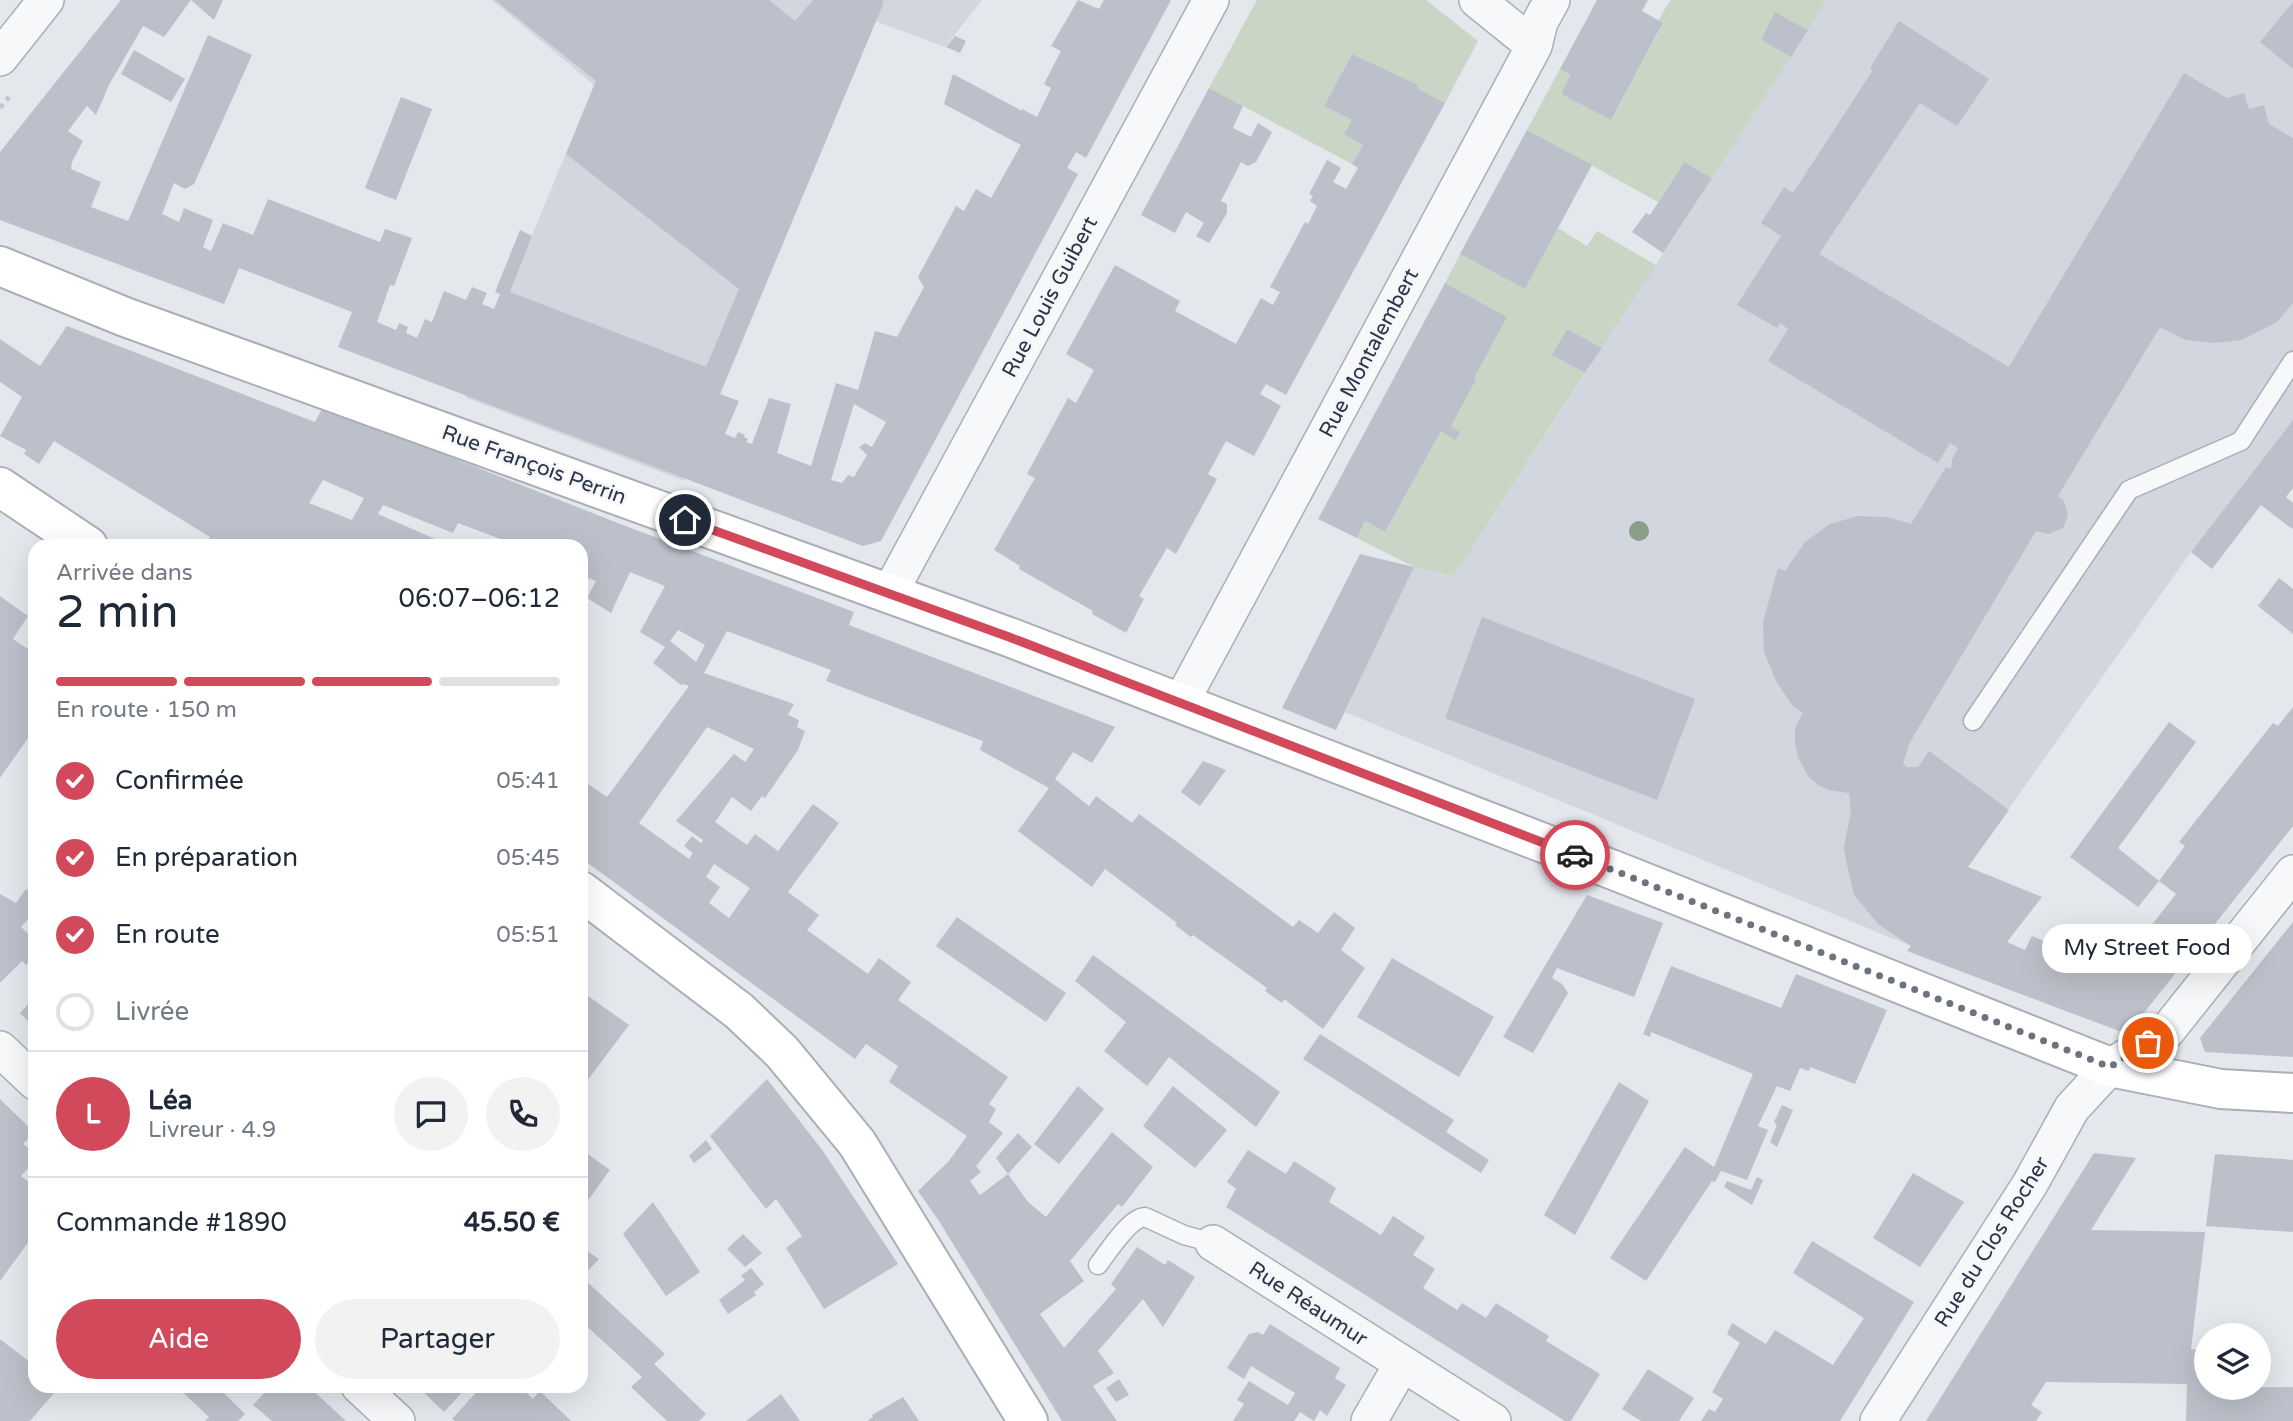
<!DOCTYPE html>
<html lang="fr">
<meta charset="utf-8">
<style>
body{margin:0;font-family:"Varela Round",sans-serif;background:#f2f2f3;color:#1f2937;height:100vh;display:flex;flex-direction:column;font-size:26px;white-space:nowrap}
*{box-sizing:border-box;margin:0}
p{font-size:23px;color:#747a83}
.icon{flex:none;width:38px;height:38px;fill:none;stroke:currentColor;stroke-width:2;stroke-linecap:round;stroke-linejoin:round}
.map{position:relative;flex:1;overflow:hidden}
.panel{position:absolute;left:28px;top:539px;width:560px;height:854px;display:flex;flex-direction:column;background:#fff;border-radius:21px;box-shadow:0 7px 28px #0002}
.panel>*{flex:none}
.tools{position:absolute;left:2194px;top:1323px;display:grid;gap:14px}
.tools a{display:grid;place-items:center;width:77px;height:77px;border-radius:50%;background:#fff;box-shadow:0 7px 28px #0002;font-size:35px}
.pin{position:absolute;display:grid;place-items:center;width:60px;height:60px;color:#fff;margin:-30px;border:4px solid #fff;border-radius:50%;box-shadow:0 2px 7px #0007}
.courier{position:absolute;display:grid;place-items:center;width:70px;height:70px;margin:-35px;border:5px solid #d1495b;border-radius:50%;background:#fff;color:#222;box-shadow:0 2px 9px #0007}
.bubble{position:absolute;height:49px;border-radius:24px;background:#fff;box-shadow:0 7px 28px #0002;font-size:23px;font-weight:600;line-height:49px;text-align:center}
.head em{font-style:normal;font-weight:600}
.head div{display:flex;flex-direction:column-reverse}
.head{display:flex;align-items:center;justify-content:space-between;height:119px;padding:0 28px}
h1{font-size:46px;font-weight:600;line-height:52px}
.bar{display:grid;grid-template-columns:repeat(4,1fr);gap:10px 7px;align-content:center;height:84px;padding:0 28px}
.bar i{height:9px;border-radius:5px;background:#e0e1e3}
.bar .active{background:#d1495b}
.bar p{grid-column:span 4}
.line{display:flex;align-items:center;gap:18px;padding:0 28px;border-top:2px solid #e0e1e3}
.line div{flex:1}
.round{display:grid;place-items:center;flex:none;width:74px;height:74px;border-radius:37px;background:#f2f2f3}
ol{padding:0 28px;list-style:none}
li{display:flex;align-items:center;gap:21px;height:77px}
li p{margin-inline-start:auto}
li .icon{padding:7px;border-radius:50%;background:#d1495b;color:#fff;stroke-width:4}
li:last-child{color:#747a83}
li i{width:38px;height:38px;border:4px solid #e0e1e3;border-radius:50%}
.primary-button{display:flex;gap:14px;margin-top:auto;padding:14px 28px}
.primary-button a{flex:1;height:80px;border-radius:42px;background:#d1495b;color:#fff;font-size:28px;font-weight:600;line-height:80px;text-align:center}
.primary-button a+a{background:#f2f2f3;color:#1f2937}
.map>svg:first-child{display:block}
.built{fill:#d2d6de}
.green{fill:#c9d6c5}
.building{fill:#bbc0ca;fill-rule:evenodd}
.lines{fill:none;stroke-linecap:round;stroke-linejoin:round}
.lane-casing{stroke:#a9aeb7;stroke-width:21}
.street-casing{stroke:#a9aeb7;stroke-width:38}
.secondary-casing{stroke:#a9aeb7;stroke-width:42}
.path{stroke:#c2c5cb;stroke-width:4.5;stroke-dasharray:5 5;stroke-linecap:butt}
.lane{stroke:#f7f8fa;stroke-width:18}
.street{stroke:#f7f8fa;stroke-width:35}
.secondary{stroke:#fff;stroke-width:38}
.tree{fill:#899d89}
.done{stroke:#6c737f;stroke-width:7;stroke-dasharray:0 12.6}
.route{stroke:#d1495b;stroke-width:9}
.labels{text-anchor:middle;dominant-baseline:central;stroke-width:5;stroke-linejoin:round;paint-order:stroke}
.street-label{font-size:21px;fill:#2b3445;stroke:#f4f6f9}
</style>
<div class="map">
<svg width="2293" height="1421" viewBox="0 0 2293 1421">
<rect width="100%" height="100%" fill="#e4e7ec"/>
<path class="built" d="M492 0H982L945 47 875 21 684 481 467 398 466 396 594 85Z
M1827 0H2293V420L2191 552 1911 946 1345 712 1414 567 1454 576Z"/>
<path class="green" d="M1257 0H1426L1478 41 1445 103 1417 88V85L1352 54 1324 106 1352 120 1363 145 1352 164 1209 88Z
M1670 0H1827L1808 30 1776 13 1761 40 1791 57 1712 178 1684 162 1658 202 1527 130 1560 69 1570 75 1561 94 1611 120 1663 24 1658 21Z
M1558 228 1587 246 1597 231 1656 265 1602 348 1567 329 1553 355 1585 373 1454 576 1414 567 1357 538 1365 521 1385 532 1441 431 1455 439 1460 432 1451 426 1476 380 1474 378 1506 317 1445 283 1460 254 1525 289Z"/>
<path class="building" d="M121 0H223L214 20 191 0 164 37 143 26 109 85 96 115 87 106 68 131 83 141 72 162 71 169 101 182 91 207 128 221 208 35 252 55 194 184 185 189 174 183 162 214 179 222 184 208 213 220 203 247 211 251 223 223 253 235 268 199 380 242 385 229 412 238 394 286 390 285 377 322 396 330 399 323 408 327 406 333 417 338 425 319 432 322 444 291 466 300 472 287 487 293 482 304 494 309 500 294 495 292 520 230 532 236 510 292 706 367 739 289 566 154 596 81 495 0H769L795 21 813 0H882L884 2 720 394 739 401 725 434 735 438 738 432 745 435 744 437 748 439 746 442 752 444 769 398 791 404 777 453 811 466 836 383 858 390 875 331 897 337 924 287 918 277 956 206 964 211 976 189 991 198 1021 145 944 104 953 74 1022 111V109L1037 117 1051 88 1044 84 1061 51 1051 46 1078 0 1099 9 1104 0H1171L1086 158 1076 152 1067 168 1078 174 881 541 863 546 338 347 352 312 239 268 224 304 0 220V152ZM854 404 886 422 872 447 865 443 859 447 867 455 854 477 848 475 842 483 831 480Z
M1597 0H1648L1642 11 1663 23 1611 120 1561 94 1570 75 1560 69Z
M2293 2V69L2260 42Z
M1775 12 1808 30 1791 57 1761 40Z
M1899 21 1989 79 1957 126 1920 103 1819 254 2009 367 2184 73 2227 98 2244 93 2249 109 2264 105 2269 124 2293 138V303L2277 322 2241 340 2215 343 2185 340 2160 327 2058 496 2064 501 2068 515 2063 528 2049 534 2036 531 1910 742 1903 763 1907 767H1918L1929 751 2009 810 1968 867 2042 897 2007 942 2025 950 2032 936 2105 966 2115 953 2125 959 2176 894 2159 881 2185 846 2179 842 2273 723 2278 726 2293 707V826L2127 1034 1907 951 1911 946 1878 924 1854 895 1847 865 1844 847 1851 811 1849 793 1829 790 1818 785 1808 776 1798 757 1795 743V728L1803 713 1793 706 1777 683 1764 652 1763 622 1778 568 1785 571 1805 542 1830 524 1858 516 1888 517 1911 524 1946 467 1951 469 1952 459 1958 448 1950 443 1938 463 1768 361 1788 329 1780 323 1777 328 1737 305 1781 236 1761 223 1784 187 1793 193 1873 70 1870 68Z
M955 36 966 41 960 53 946 47Z
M134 50 185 79 171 102 121 74Z
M1352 54 1418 85 1417 88 1445 103 1286 395 1266 384 1260 394 1281 406 1254 456 1226 441 1208 474 1217 479 1176 554 1167 548 1139 596 1144 599 1126 633 1092 614 1093 611 1019 569 1020 566 994 550 1035 478 1027 474 1068 398 1076 403 1094 370 1066 354 1115 265 1180 301 1175 311 1236 344 1261 298 1273 305 1280 292 1270 287 1305 222 1308 224 1317 206 1310 201 1313 196 1309 194 1327 160 1341 168 1333 182 1346 189 1358 168 1352 164 1363 145 1344 134 1352 120 1324 106Z
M1209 88 1243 106 1233 128 1251 137 1258 123 1272 132 1256 162 1248 166 1241 162 1221 201 1227 204V213L1209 243 1196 236 1204 223 1186 212 1175 233 1141 215Z
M401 97 432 109 396 200 365 188Z
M1527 130 1592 165 1525 289 1460 254Z
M1684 162 1712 178 1663 253 1632 232 1646 213 1650 215Z
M1445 283 1507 317 1474 378 1476 380 1451 426 1460 432 1455 440 1441 431 1385 532 1365 521 1357 538 1318 519Z
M67 326 315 422 323 407 623 525 854 612 849 625 1115 727 1092 763 1073 752 1055 779 1089 806 1096 796 1132 823 1139 814 1293 927 1299 920 1318 933 1334 912 1355 928 1341 950 1365 968 1323 1029 1284 999 1282 1003 1265 991 1267 988 1193 935 1191 937 1175 925 1177 923 1105 869 1092 887 1018 831 1049 788 980 750 983 741 826 681 831 670 727 631 704 673 794 704 788 715 799 720 797 727 805 731 798 750 765 798 762 796 751 811 732 797 715 822 747 845 755 834 778 851 813 804 839 823 788 892 819 915 807 930 868 974 879 958 911 982 898 1000 1008 1077 989 1104 996 1109 989 1122 1003 1133 976 1166 981 1172 970 1181 980 1195 1008 1174 996 1158 1018 1133 1032 1147 1008 1174 1028 1202 1046 1217 1112 1132 1153 1167 1122 1207 1118 1204 1070 1261 1084 1281 1040 1314 1064 1348 1116 1289 1111 1284 1137 1247 1165 1265 1168 1260 1195 1277 1163 1327 1143 1299 1098 1351 1114 1373 1093 1386 1117 1421H1062L939 1221 918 1191 949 1161 967 1136 889 1082 898 1066 866 1044 855 1059 581 858V779L607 797 689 686 683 684 681 685 653 663 665 647 640 632 665 586 630 572 611 613 587 598 596 581 581 575V546H519L458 523 453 533 383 505 378 514 451 546H206L210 537 54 441 39 464 24 454 26 450 0 436 22 397 0 382V339L40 366ZM323 480 364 498 352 520 309 503ZM678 630 705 645 696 662 670 641ZM707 727 754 749 745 762 734 754 676 821 703 840 701 843 692 836 684 846 693 853 689 859 639 823ZM714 864 750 888 729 918 709 903 720 887 706 877Z
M1567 329 1602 348 1585 373 1552 355Z
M2293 420V488L2286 497 2293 503V527L2292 529 2261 505 2212 569 2191 552Z
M1360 554 1414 567 1336 730 1282 708Z
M2279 578 2293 589V634L2258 606Z
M0 596 28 616 13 639 31 651 35 645V728L0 778Z
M1482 617 1695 699 1657 800 1445 718Z
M2169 722 2196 742 2118 848 2159 881 2138 907 2070 857Z
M1203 761 1226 770 1200 806 1181 792Z
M26 889 35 897V911L21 927 35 940V955L26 965 22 961 0 983V894L16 903Z
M1587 895 1663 923 1634 997 1557 968 1552 978 1562 984 1568 993 1533 1053 1503 1037Z
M957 917 1066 993 1046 1022 936 946Z
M2293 922V1057L2205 1052 2200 1038Z
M1093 955 1280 1092 1256 1127 1169 1057 1147 1086 1104 1051 1126 1022 1075 981Z
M1392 958 1494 1017 1459 1077 1357 1017Z
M1671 966 1781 1008 1796 974 1887 1010 1855 1084 1810 1067 1809 1071 1800 1068 1790 1091 1777 1086 1758 1126 1768 1130 1747 1180 1721 1171 1715 1182 1712 1181 1646 1281 1610 1258 1685 1147 1714 1167 1753 1074 1651 1032 1650 1037 1643 1034Z
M581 991 629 1025 581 1089Z
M35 997V1028L20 1013Z
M1320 1034 1454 1120 1446 1132 1489 1160 1481 1173 1303 1059Z
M767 1079 823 1151 898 1264 824 1309 786 1248 802 1236 776 1199 766 1209 710 1136Z
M1619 1082 1649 1101 1575 1235 1544 1215Z
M1078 1086 1104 1109 1059 1164 1034 1144Z
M1173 1086 1227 1130 1195 1168 1143 1126Z
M0 1099 34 1132 23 1144 35 1153V1160L21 1176 35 1187V1233L0 1281Z
M1782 1105 1793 1110 1777 1147 1770 1142 1777 1125 1774 1122Z
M706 1140 712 1149 694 1163 689 1156Z
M581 1149 610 1170 581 1210Z
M1248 1150 1286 1174 1294 1161 1336 1188 1329 1202 1381 1235 1393 1216 1425 1237 1413 1255 1435 1269 1423 1288 1457 1310 1462 1303 1486 1318 1496 1303 1549 1336 1546 1341 1600 1374 1571 1421H1565L1226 1207 1236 1189 1227 1182Z
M2094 1153 2136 1158 2091 1230 2205 1232 2191 1349 2207 1351V1388L2293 1387V1421H2186L2187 1384 2046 1382 2031 1405 2042 1412 2036 1421H1926Z
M2215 1154 2293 1160V1232L2206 1226Z
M1913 1173 1964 1202 1920 1267 1873 1238Z
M1757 1177 1763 1180 1752 1205 1724 1187 1727 1181 1751 1190Z
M653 1202 700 1272 666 1296 623 1234Z
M743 1234 762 1253 745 1267 727 1249Z
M1812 1241 1914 1302 1840 1421H1701L1709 1409 1715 1412 1723 1399 1712 1392 1740 1343 1727 1334 1732 1323 1766 1344 1775 1330 1833 1365 1864 1318 1793 1273Z
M581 1247 599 1259 582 1277 665 1354 654 1364 706 1414 699 1421H667L631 1387 642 1377 581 1321Z
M751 1268 764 1284 754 1292 756 1295 728 1314 719 1300 745 1280 741 1276Z
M1270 1324 1340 1368 1335 1378 1346 1385 1327 1416 1320 1410 1314 1421 1300 1412 1294 1421H1233L1244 1404 1237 1400 1249 1381 1288 1405 1295 1393 1251 1366 1244 1379 1227 1368 1249 1334 1258 1332 1263 1335Z
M0 1339 35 1366V1386H60L30 1421H0Z
M1648 1369 1694 1398 1679 1421H1641L1622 1409Z
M1119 1379 1129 1395 1116 1402 1106 1388Z
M176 1386H231L224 1393 245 1414 238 1421H205L209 1417Z
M271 1386H308L346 1421H272L253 1405Z
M417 1386H468L444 1412Z
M482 1386H519L533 1399 540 1391 571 1421H455L452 1419Z
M781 1394 800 1421H746Z
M903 1397 919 1421H867L873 1417 872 1415Z"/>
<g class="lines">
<defs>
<path id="lane" d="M1973 721 2129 490 2241 441 2293 361
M1098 1265C1108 1252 1129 1218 1145 1217L1184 1235 1213 1243"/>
<path id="street" d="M1477 0 1534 46
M0 58 46 0
M889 594 1211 0
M1180 704 1534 46 1540 22 1552 0
M0 1049 35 1082
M1213 1243 1493 1421
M359 1386 397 1421
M1369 1421 1402 1364
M1878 1421 2030 1184 2072 1108 2110 1067 2167 1031 2293 873"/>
<path id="secondary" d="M0 266 125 317 1009 637 1621 873 2110 1067 2221 1089 2293 1093
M0 487 88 546
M581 891 739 1011 782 1052 857 1143 1028 1421"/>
</defs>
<use href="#lane" class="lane-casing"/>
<use href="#street" class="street-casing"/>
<use href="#secondary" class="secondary-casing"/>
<path class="path" d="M0 108 9 97"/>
<use href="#lane" class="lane"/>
<use href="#street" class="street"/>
<use href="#secondary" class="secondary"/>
</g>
<circle class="tree" cx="1639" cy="531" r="10"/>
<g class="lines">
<path class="done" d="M1575 855 2110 1067 2148 1043"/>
<path class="route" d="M685 520 1009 637 1575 855"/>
</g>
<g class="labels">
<g class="street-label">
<text transform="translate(1050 297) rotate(-62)">Rue Louis Guibert</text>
<text transform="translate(1369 353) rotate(-62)">Rue Montalembert</text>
<text transform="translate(534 465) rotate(20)">Rue François Perrin</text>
<text transform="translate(1992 1242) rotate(-58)">Rue du Clos Rocher</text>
<text transform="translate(1308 1304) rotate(33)">Rue Réaumur</text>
</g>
</g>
</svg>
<div class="tools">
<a><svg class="icon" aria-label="layers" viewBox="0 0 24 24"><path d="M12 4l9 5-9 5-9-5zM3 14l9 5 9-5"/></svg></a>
</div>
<div class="pin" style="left:2148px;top:1043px;background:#ea580c"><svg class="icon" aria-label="bag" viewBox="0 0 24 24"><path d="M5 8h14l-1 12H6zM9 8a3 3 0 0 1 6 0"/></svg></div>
<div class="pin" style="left:685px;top:520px;background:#1f2937"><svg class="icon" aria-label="home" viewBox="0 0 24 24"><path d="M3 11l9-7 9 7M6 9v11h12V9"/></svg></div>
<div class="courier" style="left:1575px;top:855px"><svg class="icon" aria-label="car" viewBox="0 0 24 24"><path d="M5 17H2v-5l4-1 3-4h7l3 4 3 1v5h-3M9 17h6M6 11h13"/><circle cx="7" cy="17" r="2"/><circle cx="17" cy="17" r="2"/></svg></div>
<div class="bubble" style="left:2042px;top:924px;width:210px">My Street Food</div>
<section class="panel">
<div class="head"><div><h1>2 min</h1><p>Arrivée dans</p></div><em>06:07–06:12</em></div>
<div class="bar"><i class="active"></i><i class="active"></i><i class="active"></i><i></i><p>En route · 150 m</p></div>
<ol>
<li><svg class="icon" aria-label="check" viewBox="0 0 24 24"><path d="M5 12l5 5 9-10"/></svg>Confirmée<p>05:41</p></li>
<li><svg class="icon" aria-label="check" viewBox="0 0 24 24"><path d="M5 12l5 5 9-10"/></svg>En préparation<p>05:45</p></li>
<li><svg class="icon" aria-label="check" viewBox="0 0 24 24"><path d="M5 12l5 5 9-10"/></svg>En route<p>05:51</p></li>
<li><i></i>Livrée</li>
</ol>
<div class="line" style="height:126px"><b class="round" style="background:#d1495b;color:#fff">L</b><div><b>Léa</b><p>Livreur · 4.9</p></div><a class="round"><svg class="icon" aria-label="chat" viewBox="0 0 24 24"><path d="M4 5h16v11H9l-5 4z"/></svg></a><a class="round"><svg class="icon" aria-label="phone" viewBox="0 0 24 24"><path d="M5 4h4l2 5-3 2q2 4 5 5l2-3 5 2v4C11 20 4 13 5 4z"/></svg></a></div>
<div class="line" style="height:91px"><div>Commande #1890</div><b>45.50 €</b></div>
<div class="primary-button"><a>Aide</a><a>Partager</a></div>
</section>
</div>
